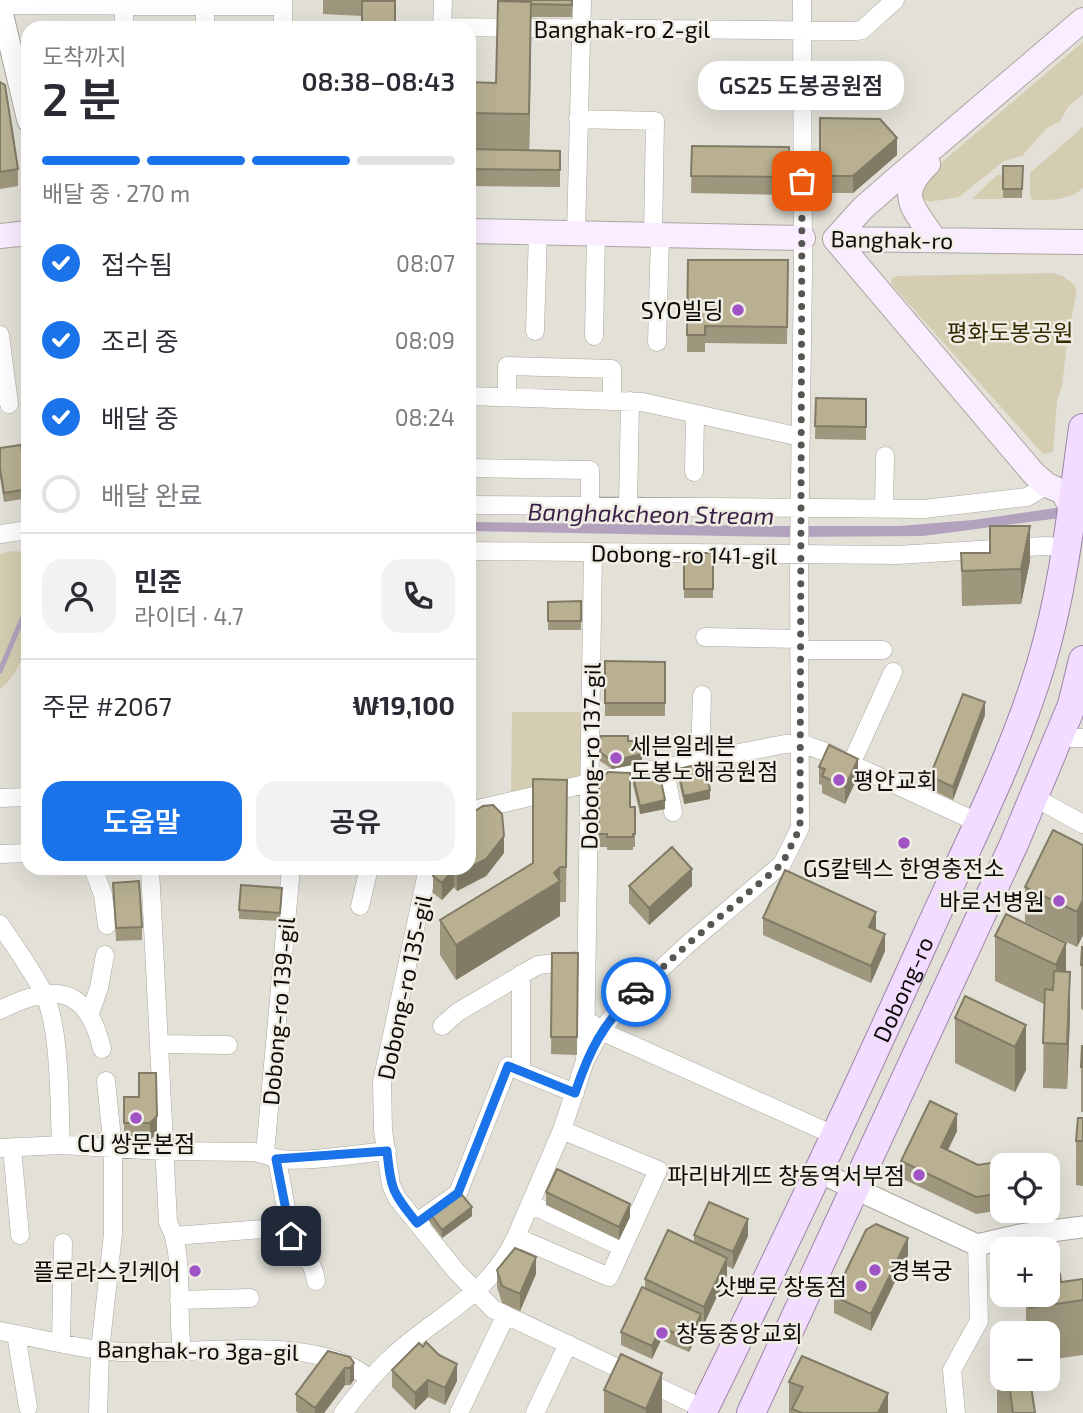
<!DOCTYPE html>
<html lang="ko">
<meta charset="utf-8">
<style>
body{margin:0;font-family:"Exo 2","Noto Sans KR",sans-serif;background:#f2f2f3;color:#2b2b33;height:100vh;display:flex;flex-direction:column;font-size:26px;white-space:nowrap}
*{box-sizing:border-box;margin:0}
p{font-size:23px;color:#7c7c81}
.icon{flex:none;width:38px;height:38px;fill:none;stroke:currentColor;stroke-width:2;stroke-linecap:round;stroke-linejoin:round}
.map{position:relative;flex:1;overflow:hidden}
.sheet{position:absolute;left:21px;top:21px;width:455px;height:854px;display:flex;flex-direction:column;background:#fff;border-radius:21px;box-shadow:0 7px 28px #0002}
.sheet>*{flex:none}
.fabs{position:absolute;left:990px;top:1153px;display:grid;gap:14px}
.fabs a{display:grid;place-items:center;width:70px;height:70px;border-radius:14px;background:#fff;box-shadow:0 7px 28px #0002;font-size:35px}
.pin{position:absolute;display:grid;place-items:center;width:60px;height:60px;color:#fff;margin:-30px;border-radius:14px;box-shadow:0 4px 10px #0006}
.courier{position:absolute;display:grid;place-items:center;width:70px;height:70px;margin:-35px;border:5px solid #1a73e8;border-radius:50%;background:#fff;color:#222;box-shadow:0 2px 9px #0007}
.bubble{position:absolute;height:49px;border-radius:21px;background:#fff;box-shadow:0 7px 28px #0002;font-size:23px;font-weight:600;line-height:49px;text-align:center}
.summary em{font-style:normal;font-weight:600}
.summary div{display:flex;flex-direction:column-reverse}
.summary{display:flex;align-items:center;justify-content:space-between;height:119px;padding:0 21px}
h1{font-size:46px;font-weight:600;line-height:52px}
.bar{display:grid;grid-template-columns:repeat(4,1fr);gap:10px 7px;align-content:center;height:84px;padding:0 21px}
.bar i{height:9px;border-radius:5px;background:#e1e1e2}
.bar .on{background:#1a73e8}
.bar p{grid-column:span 4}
.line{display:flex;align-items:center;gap:18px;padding:0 21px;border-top:2px solid #e1e1e2}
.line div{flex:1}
.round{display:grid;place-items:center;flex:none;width:74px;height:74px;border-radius:21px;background:#f2f2f3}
ol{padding:0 21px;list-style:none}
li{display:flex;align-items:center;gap:21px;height:77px}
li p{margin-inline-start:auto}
li .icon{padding:7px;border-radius:50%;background:#1a73e8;color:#fff;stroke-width:4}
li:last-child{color:#7c7c81}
li i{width:38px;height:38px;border:4px solid #e1e1e2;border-radius:50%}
.button{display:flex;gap:14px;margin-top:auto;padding:14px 21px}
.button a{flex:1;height:80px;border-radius:21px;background:#1a73e8;color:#fff;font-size:28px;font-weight:600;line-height:80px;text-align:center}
.button a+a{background:#f2f2f3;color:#2b2b33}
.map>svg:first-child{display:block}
.green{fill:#d4cdb1}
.water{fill:#b3a2bd}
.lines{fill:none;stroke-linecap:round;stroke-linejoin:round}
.stream{stroke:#b3a2bd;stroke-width:5}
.minor-casing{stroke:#a9a79f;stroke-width:19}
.tertiary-casing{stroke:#a9a79f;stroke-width:23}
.secondary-casing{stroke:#a9a79f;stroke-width:26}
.primary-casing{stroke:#9d84a9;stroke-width:30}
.minor{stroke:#fff;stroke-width:18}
.tertiary{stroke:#fff;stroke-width:21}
.secondary{stroke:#f9edff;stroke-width:24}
.primary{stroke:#f2dcff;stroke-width:28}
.wall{fill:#9e977d}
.shaded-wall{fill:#817b66}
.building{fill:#b8b091;stroke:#817b66;stroke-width:2}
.done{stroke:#585651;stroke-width:7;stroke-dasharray:0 12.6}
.route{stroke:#1a73e8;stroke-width:9}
.poi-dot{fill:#a053c4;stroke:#efede4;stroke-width:2.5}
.labels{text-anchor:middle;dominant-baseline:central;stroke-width:5;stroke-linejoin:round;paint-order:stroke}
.street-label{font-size:23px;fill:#0d0c09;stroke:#efede4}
.poi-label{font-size:23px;fill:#0d0c09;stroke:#efede4;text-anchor:end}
.park-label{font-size:23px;fill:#332900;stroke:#efede4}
.water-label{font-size:24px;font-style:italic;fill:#381f45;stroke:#efede4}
</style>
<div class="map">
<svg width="1083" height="1413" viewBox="0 0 1083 1413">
<rect width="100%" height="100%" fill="#e2e0d7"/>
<path class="green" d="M1083 42V94L1068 107 1060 121 1046 129 1022 156 1004 161 959 197 929 202 922 198 921 180Z
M1083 127V188C1068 201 1051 200 1032 200L1030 195V173Z
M997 175H1003V199H972Z
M1052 273 1063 276 1072 283 1076 288V295L1068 334 1062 386 1057 401 1053 452 1043 454 891 284V279L897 276Z
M11 551 28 552C28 594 38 661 0 689V554Z
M512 712H584L583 781 511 797Z"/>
<path class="water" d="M1083 504V515L923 536 782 537 469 531V522L776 526H899L973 520Z"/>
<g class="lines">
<path class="stream" d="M0 671 28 605"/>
<defs>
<path id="minor" d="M0 5 283 6
M442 27 856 31 862 30 895 0
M124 28V0
M205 28V0
M283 28V0
M442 28 443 0
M578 119 655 121 653 235
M576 233 582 0
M535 331 538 232
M0 335 9 404
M594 336 596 234
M657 342 660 236
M469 396 642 402 801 437
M507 397V366L612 369V400
M469 468 590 470V507
M694 472 695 414
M469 505 924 509 1027 497 1047 485
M628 507 630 401
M884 509 885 456
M0 534 28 530
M469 551 898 555 1044 546 1066 547
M705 637 800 639
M800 650H883
M1058 738H1083
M700 760 702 695
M851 764 893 672
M664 767 673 812
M1034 797 1083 824
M0 798 28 797
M469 811 615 777 785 744 800 743 823 751 979 823
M0 854 28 853
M93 868 103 895 107 925
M150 868 168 1222C170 1227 173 1232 174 1237 183 1272 177 1314 182 1350
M428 868 382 1082 383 1130 391 1185 397 1198 456 1271 493 1309 704 1409
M360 906 369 868
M0 924C14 946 31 968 43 992 61 1026 59 1105 61 1145
M0 1010C53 983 87 985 102 1049
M90 1013 99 988 105 955
M593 1024 601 1031 836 1136
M442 1026 458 1012 538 965 574 961
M159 1044 228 1045
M585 1057 593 553
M521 1071V974
M0 1148 61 1145 164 1151 253 1152C264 1153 271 1158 280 1159 311 1162 355 1154 387 1151
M12 1148 20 1235
M265 1153 291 868
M277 1159 291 1236C300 1254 313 1258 316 1281
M530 1204 622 1247
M417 1222 458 1193 508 1066 575 1093
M174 1236 289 1227
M516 1237 609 1277 658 1170 562 1130
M179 1300 250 1298
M0 1331C40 1338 81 1350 121 1352 187 1356 321 1331 370 1380
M16 1334 28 1407
M61 1342 63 1243
M98 1413 100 1350 113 1234V1149L106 1081
M343 1413C358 1393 374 1373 393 1356 437 1315 489 1296 516 1237L562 1130 585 1061 601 1031 621 1006 688 944 782 864 800 828 799 555 803 269 802 0
M459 1413 506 1315
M535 1413 568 1344
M956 1413 952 1370 979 1321 977 1245"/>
<path id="tertiary" d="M0 4 28 121
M819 1172 977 1245 1020 1235 1083 1227"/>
<path id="secondary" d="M928 164C895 196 914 208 935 240
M469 231 803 238
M0 236 28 233
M835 239 1034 474 1047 485 1063 492 1072 510
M835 239 863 208 895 180 1083 20
M835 239 1083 242"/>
<g id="primary">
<path id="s1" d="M702 1413C780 1255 855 1095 927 935 967 846 1013 758 1041 664 1064 588 1072 507 1083 428"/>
<path d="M751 1413 1014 844 1072 705 1083 660"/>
</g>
</defs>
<use href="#minor" class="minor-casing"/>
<use href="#tertiary" class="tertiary-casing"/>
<use href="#secondary" class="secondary-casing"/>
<use href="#primary" class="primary-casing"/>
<use href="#minor" class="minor"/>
<use href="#tertiary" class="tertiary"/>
<use href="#secondary" class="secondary"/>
<use href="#primary" class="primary"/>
</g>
<path class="wall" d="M323 0H394V1L362 16 323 14Z
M573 0 572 17H531L529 150 560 151V187L469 186V82L496 83 498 1Z
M0 82 18 169V186L0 189Z
M820 118 897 155 853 193H820Z
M692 146 789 147 788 195 691 193Z
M1003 166H1023L1022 198H1003Z
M688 260H788L787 344 705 343V352H687Z
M816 398 866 399V440L815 439Z
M0 448 28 489V498L4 502 0 477Z
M684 553H713V598H684Z
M961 553 1030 561 1021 604 962 606Z
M581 601V630H548V602Z
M605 661 665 662V716H605Z
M985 715 953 800 930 789V776Z
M601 736 628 741 642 763 612 769 600 761Z
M819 767 858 776 845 804 822 793V785L819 784Z
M678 769 710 799 684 804 678 778Z
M633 776 665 809 640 814 633 785Z
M567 780 566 902H560V916L456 980 440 955V920L533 863Z
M599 781 630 807H635V847H633V850H607V847H599Z
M475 811 504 853 486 876 457 891 454 887 442 900 433 893V876L439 868H469Z
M1083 845V935L1077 947 1025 922V887Z
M113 883 142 927V940L116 941Z
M629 886H692L649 925 629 903Z
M282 897 280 921 239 919V910Z
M1006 914 1066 972 1070 1017 1067 1089 1043 1088 1044 1004 995 981V936Z
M763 918 876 929V930L885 951 871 983 763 935Z
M1083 940V1010L1081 1009V965Z
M552 953H578L577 1055 551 1054Z
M955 1018 1026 1025V1070L1015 1092 955 1063Z
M1083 1046V1112H1081V1067Z
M124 1097H139L157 1133 150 1140H124Z
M1083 1118V1186L1076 1185V1141Z
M957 1131 948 1150 978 1165 1003 1166V1210L976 1214 901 1178V1161Z
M546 1192 630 1217 619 1240 546 1205Z
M429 1212 472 1216 442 1238 429 1221Z
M694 1235 748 1236 733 1269 727 1266V1275L704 1324 701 1322V1327L689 1352 661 1340 652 1359 621 1345V1332L645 1288V1279L694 1243Z
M908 1255 871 1331 834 1313V1296Z
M497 1270 536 1274 520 1311 502 1303 497 1287Z
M1083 1279V1355L1048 1360V1334H1026V1295H1048L1061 1282Z
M350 1357 354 1380 350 1385H345L324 1413H298L296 1411V1394Z
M997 1369 1030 1379 1035 1413H997Z
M392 1370 457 1381 445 1405 428 1397 415 1410 392 1387Z
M789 1382 888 1413H789Z
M604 1390 662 1413H604Z"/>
<path class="shaded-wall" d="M531 2V46L529 159V114Z
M897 138V155L853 193V176Z
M1030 526V561L1021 604V569Z
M985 702V715L953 800V787Z
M642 754V763L612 769V761Z
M858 759V776L845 804V787Z
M710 790V799L684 804V796Z
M665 800V809L640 814V806Z
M504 836V853L486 876 457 891V874Z
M560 867V916L456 980V945L554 873Z
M454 869V887L442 900V883Z
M692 869V886L649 925V908Z
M1083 900V935L1077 947V912Z
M876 912V929L869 944V927Z
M885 934V951L871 983V966Z
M1066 943V988L1056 1010V965Z
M1070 972V1017L1067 1089V1044Z
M1026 1025V1070L1015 1092V1047Z
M957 1114V1131L941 1164V1147Z
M157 1116V1133L150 1140V1123Z
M630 1204V1217L619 1240V1227Z
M472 1207V1216L442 1238V1230Z
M748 1219V1236L733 1269V1252Z
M908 1238V1255L871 1331V1314Z
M536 1257V1274L520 1311V1294Z
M727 1258V1275L704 1324V1307Z
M701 1314V1327L689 1352V1339Z
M661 1327V1340L652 1359V1346Z
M354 1363V1380L350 1385V1368Z
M457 1364V1381L445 1405V1388Z
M345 1368V1385L324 1413H315V1408Z
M662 1373V1413H646V1409Z
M428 1380V1397L415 1410V1393Z
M888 1393V1413H878Z"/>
<path class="building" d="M502 0H572V5L531 4V2Z
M362 1H395V28H362Z
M498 1 531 2 529 114 469 113V82L496 83Z
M0 82 5 85 18 169 0 172Z
M820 118 880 119 897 138 853 176H820Z
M692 146 789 147 788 177 691 176Z
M469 149 560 151V170L469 169Z
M1003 166H1023L1022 189H1003Z
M688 260H788L787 327 705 326V335H687Z
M816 398 866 399V427L815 426Z
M21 445 28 489 4 493 0 469V448Z
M990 526H1030L1021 569 962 571 961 553H990Z
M684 553H713V589H684Z
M581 601V621H548V602Z
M605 661 665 662V703H605Z
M963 694 985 702 953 787 930 776Z
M601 736H628V741H642V754L612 761 600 752Z
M829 745 858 759 845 787 822 776 825 769 819 767Z
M469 757H470V793H469Z
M704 763 710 790 684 796 678 769Z
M659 771 665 800 640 806 633 776Z
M608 772 630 773V807H635V834H633V837H607V834H599V781Z
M533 779 567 780 566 867H560L554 873 560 881 456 945 440 920 533 863Z
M493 805 502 814 504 836 486 859 469 868V807L474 806 475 811 483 806Z
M1053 830 1083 845V900L1077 912 1025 887Z
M672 847 692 869 649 908 629 886Z
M439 868H468L457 874 454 869 442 883 433 876Z
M785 870 876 912 869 927 885 934 871 966 763 918Z
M139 881 142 927 116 928 113 883Z
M241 885 282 888 280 913 239 910Z
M1006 914 1066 943 1056 965 995 936Z
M1082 947H1083V965H1081Z
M552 953H578L577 1037H551Z
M1054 971 1070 972 1067 1044 1043 1043 1045 989 1053 990Z
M965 996 1026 1025 1015 1047 955 1018Z
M1082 1046H1083V1067H1081Z
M139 1073H156L157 1116 150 1123H124V1097H139Z
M930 1101 957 1114 941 1147 978 1165 1035 1156 1036 1166H1003V1193L976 1197 901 1161Z
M1078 1118H1083V1141H1076Z
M557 1169 630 1204 619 1227 546 1192Z
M458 1190 472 1207 442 1230 429 1212Z
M709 1202 748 1219 733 1252 694 1235Z
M876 1224 908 1238 871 1314 834 1296 866 1230Z
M668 1230 727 1258 704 1307 645 1279Z
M515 1248 536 1257 520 1294 502 1286 497 1270Z
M1060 1274 1061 1282 1083 1279V1300L1029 1308 1027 1295H1048V1276Z
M642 1287 701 1314 689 1339 661 1327 652 1346 621 1332Z
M426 1342 439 1355 457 1364 445 1388 428 1380 415 1393 392 1370 419 1343 423 1347Z
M328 1351 350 1357 354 1363 350 1368H345L315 1408 296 1394Z
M621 1354 662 1373 646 1409 604 1390Z
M802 1356 888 1393 878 1413H802L792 1409 803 1387 789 1382Z
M1003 1368V1379H1030L1035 1413H1013L1009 1383 999 1385 997 1369Z"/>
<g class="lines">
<path class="done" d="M636 992 688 944 782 864 800 828 802 181"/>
<path class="route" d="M291 1236 276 1159 387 1151C391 1190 392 1192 417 1223L458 1193 508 1066 575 1093C589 1051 603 1023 636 992"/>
</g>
<g class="poi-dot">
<circle cx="738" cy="310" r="7"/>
<circle cx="616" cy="758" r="7"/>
<circle cx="839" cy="780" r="7"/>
<circle cx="904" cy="843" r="7"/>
<circle cx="1059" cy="901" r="7"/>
<circle cx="136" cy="1118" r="7"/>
<circle cx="919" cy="1175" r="7"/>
<circle cx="875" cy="1270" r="7"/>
<circle cx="195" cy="1271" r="7"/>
<circle cx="861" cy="1286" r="7"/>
<circle cx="662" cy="1333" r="7"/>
</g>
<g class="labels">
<g class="street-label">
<text x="622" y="29">Banghak-ro 2-gil</text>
<text transform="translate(892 239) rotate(1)">Banghak-ro</text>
<text transform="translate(684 554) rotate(1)">Dobong-ro 141-gil</text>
<text transform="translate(590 756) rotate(-89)">Dobong-ro 137-gil</text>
<text transform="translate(404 987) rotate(-78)">Dobong-ro 135-gil</text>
<text stroke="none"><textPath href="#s1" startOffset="469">Dobong-ro</textPath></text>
<text transform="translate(278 1011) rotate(-85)">Dobong-ro 139-gil</text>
<text transform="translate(198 1350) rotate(1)">Banghak-ro 3ga-gil</text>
</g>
<g class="poi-label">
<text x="724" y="310">SYO빌딩</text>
<text x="630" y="745" text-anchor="start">세븐일레븐<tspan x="630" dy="26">도봉노해공원점</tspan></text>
<text x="853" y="780" text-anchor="start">평안교회</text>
<text x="904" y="868" text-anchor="middle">GS칼텍스 한영충전소</text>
<text x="1045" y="901">바로선병원</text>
<text x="136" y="1143" text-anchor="middle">CU 쌍문본점</text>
<text x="905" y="1175">파리바게뜨 창동역서부점</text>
<text x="889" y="1270" text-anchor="start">경복궁</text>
<text x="181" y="1271">플로라스킨케어</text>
<text x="847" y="1286">삿뽀로 창동점</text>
<text x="676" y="1333" text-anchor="start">창동중앙교회</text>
</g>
<g class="park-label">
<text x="1010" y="332">평화도봉공원</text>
</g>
<g class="water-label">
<text transform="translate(651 513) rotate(1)">Banghakcheon Stream</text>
</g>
</g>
</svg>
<div class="fabs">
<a><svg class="icon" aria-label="locate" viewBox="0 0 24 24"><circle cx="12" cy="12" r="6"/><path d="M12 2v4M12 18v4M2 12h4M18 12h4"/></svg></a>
<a>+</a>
<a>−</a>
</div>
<div class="pin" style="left:802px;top:181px;background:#ea580c"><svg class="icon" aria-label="bag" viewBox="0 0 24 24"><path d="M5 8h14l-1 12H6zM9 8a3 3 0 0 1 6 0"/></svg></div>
<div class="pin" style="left:291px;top:1236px;background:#1f2937"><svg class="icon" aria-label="home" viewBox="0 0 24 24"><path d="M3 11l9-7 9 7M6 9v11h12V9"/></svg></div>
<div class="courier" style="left:636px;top:992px"><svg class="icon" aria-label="car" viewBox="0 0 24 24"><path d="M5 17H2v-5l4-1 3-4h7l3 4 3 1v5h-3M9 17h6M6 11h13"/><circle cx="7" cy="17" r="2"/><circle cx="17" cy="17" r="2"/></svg></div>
<div class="bubble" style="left:698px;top:61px;width:206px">GS25 도봉공원점</div>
<section class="sheet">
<div class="summary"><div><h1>2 분</h1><p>도착까지</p></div><em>08:38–08:43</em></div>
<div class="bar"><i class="on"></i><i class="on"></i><i class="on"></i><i></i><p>배달 중 · 270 m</p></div>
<ol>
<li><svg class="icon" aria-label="check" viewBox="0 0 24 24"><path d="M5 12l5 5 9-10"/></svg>접수됨<p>08:07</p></li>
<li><svg class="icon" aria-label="check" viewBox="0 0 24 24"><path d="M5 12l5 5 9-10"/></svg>조리 중<p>08:09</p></li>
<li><svg class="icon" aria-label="check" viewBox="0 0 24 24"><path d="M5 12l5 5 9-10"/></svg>배달 중<p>08:24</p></li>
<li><i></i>배달 완료</li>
</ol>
<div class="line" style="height:126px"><a class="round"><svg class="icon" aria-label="person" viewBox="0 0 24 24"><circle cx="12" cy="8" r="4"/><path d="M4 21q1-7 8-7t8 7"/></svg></a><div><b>민준</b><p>라이더 · 4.7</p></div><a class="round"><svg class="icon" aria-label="phone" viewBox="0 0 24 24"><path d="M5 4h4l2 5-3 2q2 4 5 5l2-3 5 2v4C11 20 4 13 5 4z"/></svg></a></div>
<div class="line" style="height:91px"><div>주문 #2067</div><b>₩19,100</b></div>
<div class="button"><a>도움말</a><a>공유</a></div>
</section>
</div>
